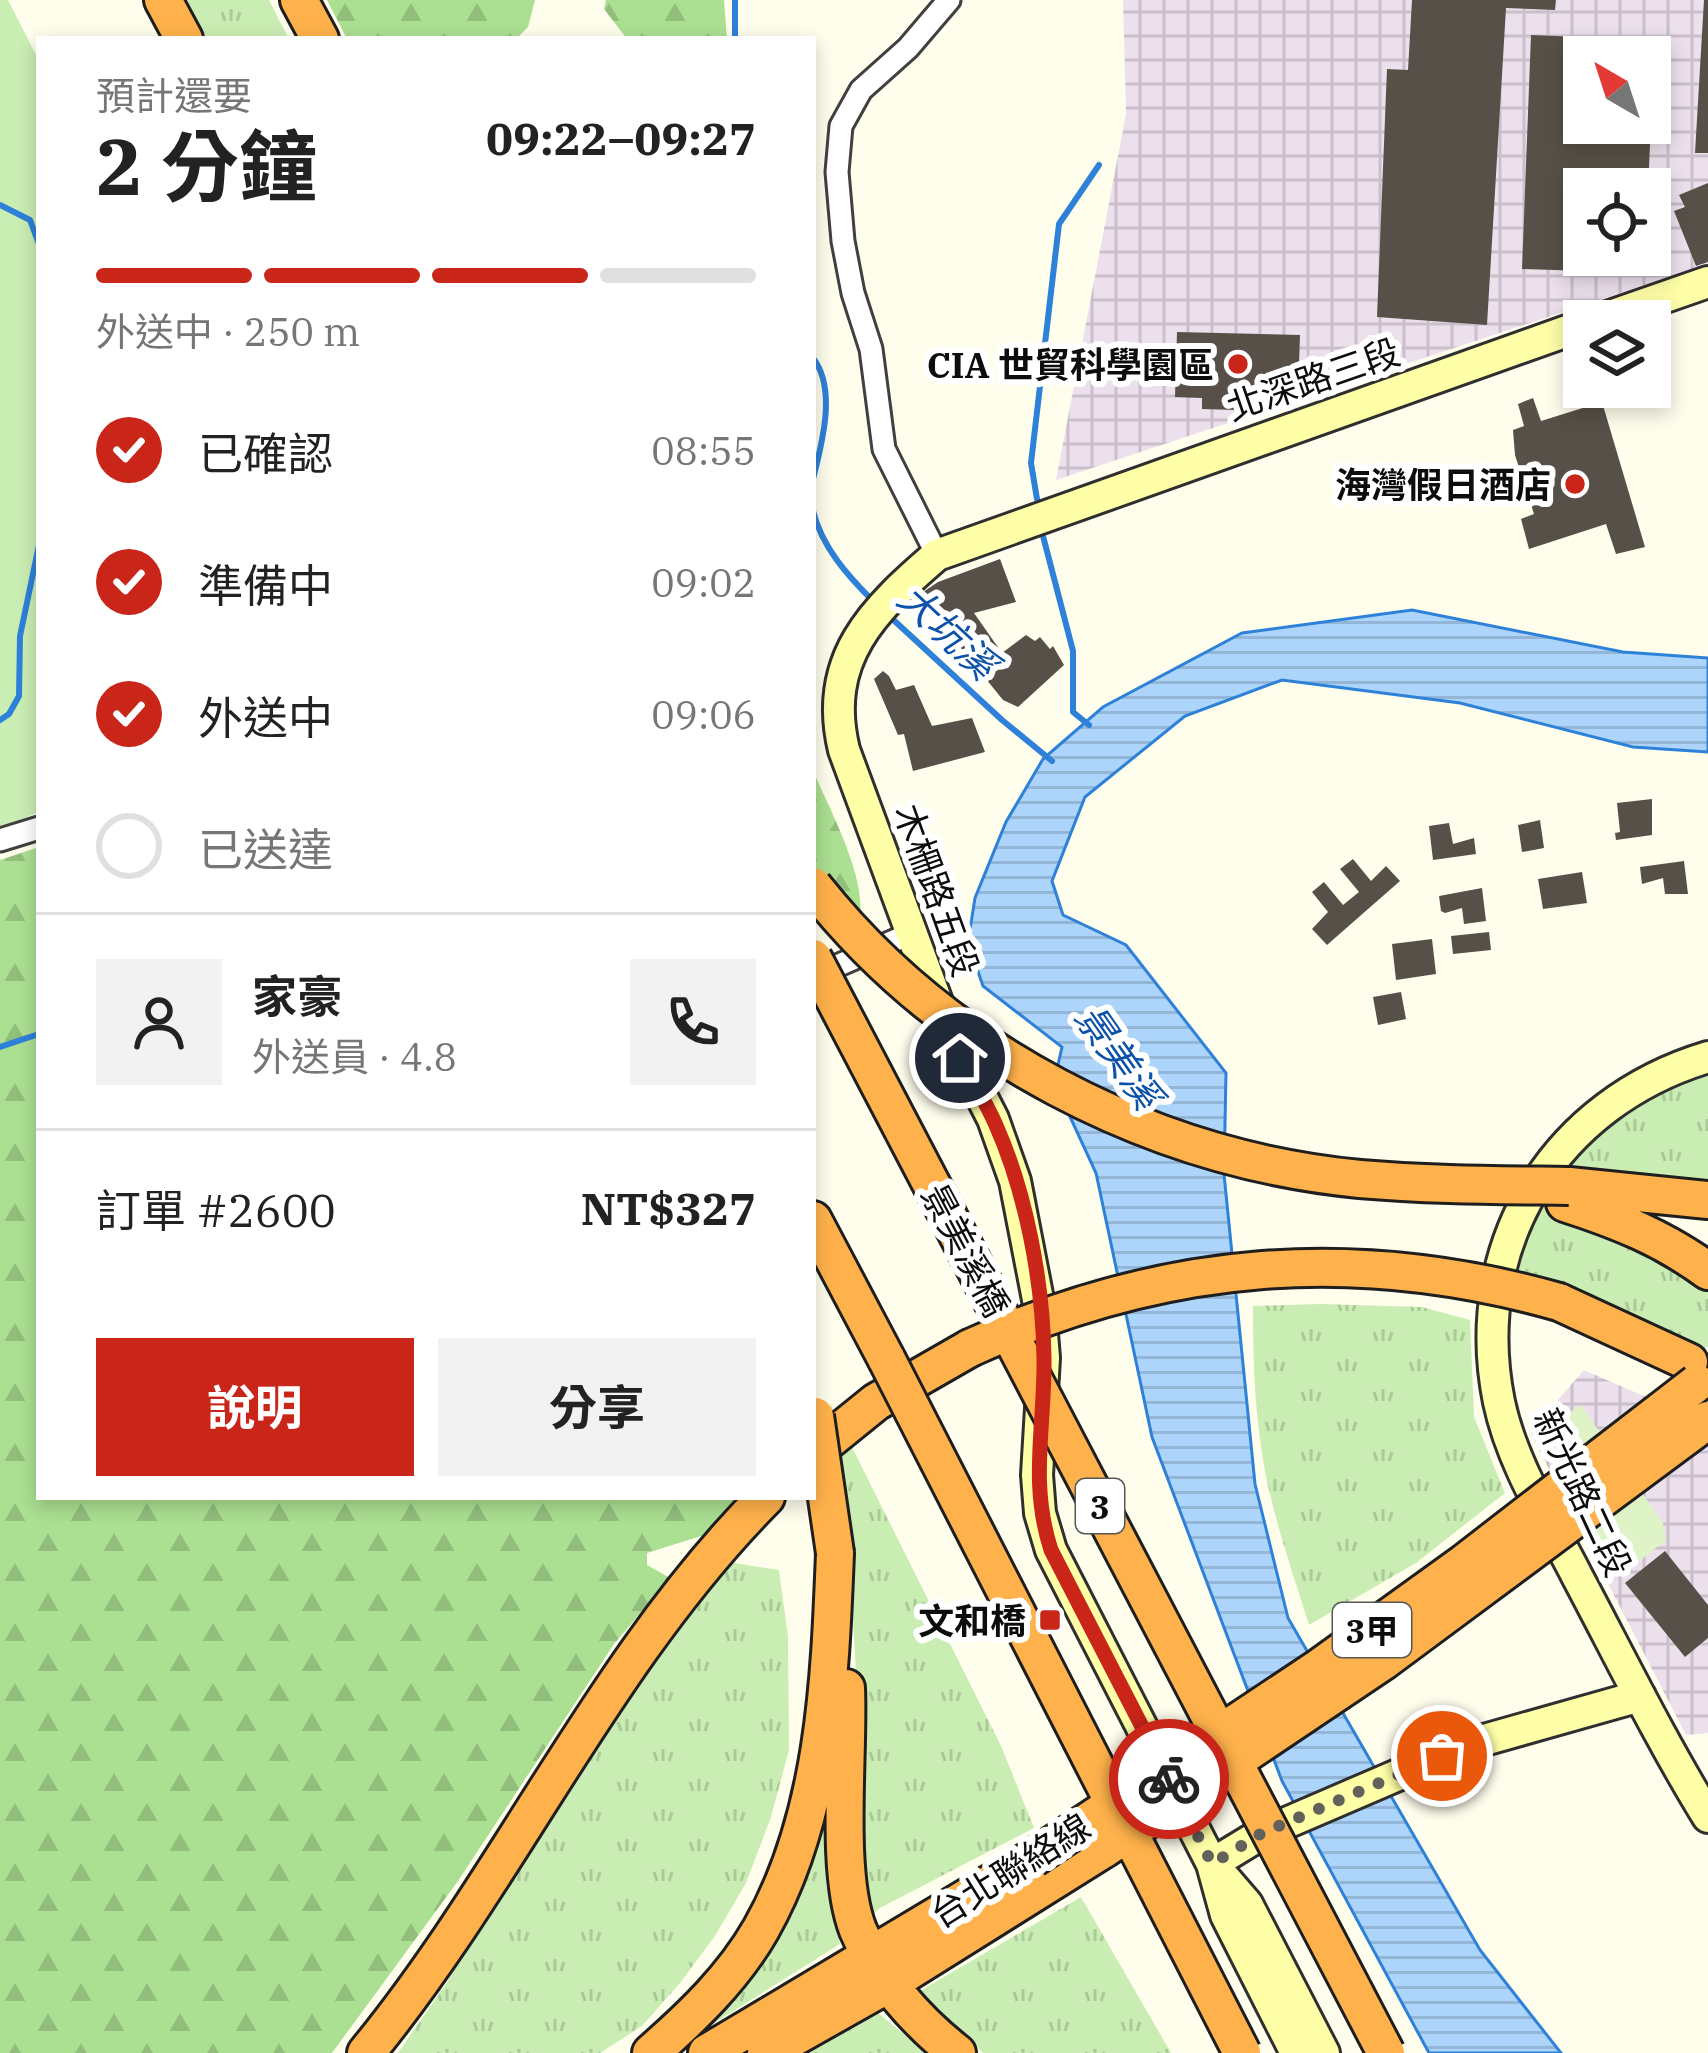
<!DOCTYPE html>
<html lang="zh-TW">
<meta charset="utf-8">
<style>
body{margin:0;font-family:"IBM Plex Serif","Noto Sans TC",serif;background:#f2f2f2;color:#222;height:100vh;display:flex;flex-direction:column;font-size:45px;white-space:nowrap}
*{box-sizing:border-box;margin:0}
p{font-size:39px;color:#767676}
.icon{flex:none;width:66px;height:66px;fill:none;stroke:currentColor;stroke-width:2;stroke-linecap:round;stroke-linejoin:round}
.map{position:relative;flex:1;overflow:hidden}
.side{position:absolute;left:36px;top:36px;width:780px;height:1464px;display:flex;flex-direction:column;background:#fff;border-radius:0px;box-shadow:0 6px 18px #0003}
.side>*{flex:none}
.needle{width:78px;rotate:321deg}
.controls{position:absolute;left:1563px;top:36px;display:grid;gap:24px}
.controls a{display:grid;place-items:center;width:108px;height:108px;border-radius:0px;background:#fff;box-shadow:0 6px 18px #0003;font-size:60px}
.pin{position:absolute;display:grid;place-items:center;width:102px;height:102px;color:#fff;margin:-51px;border:6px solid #fff;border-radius:50%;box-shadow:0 3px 12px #0007}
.courier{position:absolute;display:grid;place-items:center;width:120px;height:120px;margin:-60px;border:9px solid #c92519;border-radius:50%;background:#fff;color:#222;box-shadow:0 3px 15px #0007}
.head em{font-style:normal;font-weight:700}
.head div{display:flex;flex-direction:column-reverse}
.head{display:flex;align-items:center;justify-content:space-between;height:204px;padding:0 60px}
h1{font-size:78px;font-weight:700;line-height:90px}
.bar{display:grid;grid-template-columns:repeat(4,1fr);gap:18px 12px;align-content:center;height:144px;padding:0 60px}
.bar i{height:15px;border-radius:9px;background:#e0e0e0}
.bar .active{background:#c92519}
.bar p{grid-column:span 4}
.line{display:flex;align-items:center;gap:30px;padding:0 60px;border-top:3px solid #e0e0e0}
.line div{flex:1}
.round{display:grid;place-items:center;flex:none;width:126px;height:126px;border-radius:0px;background:#f2f2f2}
ol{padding:0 60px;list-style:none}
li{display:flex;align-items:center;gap:36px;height:132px}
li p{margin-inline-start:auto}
li .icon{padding:12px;border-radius:50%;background:#c92519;color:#fff;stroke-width:4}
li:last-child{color:#767676}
li i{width:66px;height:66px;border:6px solid #e0e0e0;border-radius:50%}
.cta{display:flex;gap:24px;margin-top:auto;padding:24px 60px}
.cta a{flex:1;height:138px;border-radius:0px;background:#c92519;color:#fff;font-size:48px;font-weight:700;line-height:138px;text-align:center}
.cta a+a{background:#f2f2f2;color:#222}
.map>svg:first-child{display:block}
.industrial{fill:url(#industrial-grid);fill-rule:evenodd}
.grass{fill:url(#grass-tufts)}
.forest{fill:url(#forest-firs)}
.park{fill:#caedb3}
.pitch{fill:#def3c6}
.water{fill:url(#water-rules);stroke:#2e81d8;stroke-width:3}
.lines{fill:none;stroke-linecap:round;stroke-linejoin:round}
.stream{stroke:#2e81d8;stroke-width:6}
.building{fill:#575048}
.street-casing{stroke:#404040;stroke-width:27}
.secondary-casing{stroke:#2f2f2f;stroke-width:36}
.highway-casing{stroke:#1e1e1e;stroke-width:42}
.street{stroke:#fff;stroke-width:21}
.secondary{stroke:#ffffa8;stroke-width:30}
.highway{stroke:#ffb24b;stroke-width:36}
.highway-bridge-casing{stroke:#1e1e1e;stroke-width:42;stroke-linecap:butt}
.highway-bridge{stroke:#ffb24b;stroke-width:36}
.done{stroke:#62615b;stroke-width:12;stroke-dasharray:0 21.6}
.route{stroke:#c92519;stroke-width:15}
.poi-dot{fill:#c92519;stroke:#fff;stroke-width:4.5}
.labels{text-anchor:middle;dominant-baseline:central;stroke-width:12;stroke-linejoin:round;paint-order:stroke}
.shield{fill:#fff;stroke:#565656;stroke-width:3}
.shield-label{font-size:33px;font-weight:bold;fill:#0d0d0d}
.poi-label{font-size:36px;font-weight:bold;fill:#0d0d0d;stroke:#fff;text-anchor:end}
.street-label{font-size:36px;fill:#0d0d0d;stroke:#fff}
.water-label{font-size:39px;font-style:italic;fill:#0c52a9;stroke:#fff}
</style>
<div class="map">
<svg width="1708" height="2053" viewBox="0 0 1708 2053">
<defs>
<pattern id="industrial-grid" width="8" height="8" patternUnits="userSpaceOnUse" patternTransform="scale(3)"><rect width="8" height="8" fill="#ede0ed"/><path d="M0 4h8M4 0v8" fill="none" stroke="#cabfca"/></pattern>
<pattern id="grass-tufts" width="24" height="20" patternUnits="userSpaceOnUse" patternTransform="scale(3)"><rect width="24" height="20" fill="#caedb3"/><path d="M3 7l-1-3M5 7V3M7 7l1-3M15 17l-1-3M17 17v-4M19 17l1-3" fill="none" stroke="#acca99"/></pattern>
<pattern id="forest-firs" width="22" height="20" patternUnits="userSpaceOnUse" patternTransform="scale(3)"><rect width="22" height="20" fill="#abdf91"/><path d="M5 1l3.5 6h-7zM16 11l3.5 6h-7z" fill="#92be7c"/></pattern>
<pattern id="water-rules" width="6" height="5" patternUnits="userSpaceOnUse" patternTransform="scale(3)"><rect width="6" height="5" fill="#add5fb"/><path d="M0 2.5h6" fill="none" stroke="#94b6d6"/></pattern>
</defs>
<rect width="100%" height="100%" fill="#fffeed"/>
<path class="industrial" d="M1123 0H1708V264L1056 480 1126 114ZM1584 57H1650V123H1584ZM1584 189H1650V255H1584Z
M1584 1370 1708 1424V1733L1686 1735 1530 1432Z"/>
<path class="grass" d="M187 0H269L289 39H207Z
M1708 1074V1186L1574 1172 1610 1230 1708 1288V1346L1702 1351 1516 1277C1529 1178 1616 1102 1708 1074Z
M1321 1304 1422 1307 1470 1320 1474 1417 1505 1493 1416 1563 1309 1625C1291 1567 1269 1507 1261 1446 1254 1399 1253 1353 1253 1306Z
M830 1403 1002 1748 1034 1828 880 1908 869 1918C854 1869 862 1821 860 1771 856 1648 849 1524 830 1403Z
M728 1562 779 1570 788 1637 789 1750 771 1817 746 1883 715 1936 680 1983 642 2026 600 2053H398L448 1981 552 1800Z
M824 1823 826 1885 840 1944 711 2025C759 1957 792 1900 824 1823Z
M1081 1897 1171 2053H983L920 1991Z
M878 2013 927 2053H806L810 2050Z"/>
<path class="forest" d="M327 0H535L528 27 516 39H347Z
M606 0H724L727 39H627L604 9Z
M813 771C830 810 869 881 859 923L813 871Z
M39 847V1497H749L717 1531 647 1553V1565L670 1578 614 1644 458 1881 332 2053H0V860Z"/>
<path class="park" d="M0 0H8L39 61V812L0 828Z"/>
<path class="pitch" d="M1581 1405 1663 1523 1666 1540 1623 1574 1611 1577 1538 1434Z"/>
<path class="water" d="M1412 610 1623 652 1708 658V752L1633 747 1460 703 1282 680 1185 716 1085 797 1052 881 1063 915 1126 945 1226 1073 1224 1174 1255 1484 1288 1618 1480 1950 1561 2053H1429L1282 1781 1152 1437 1096 1173 1054 1082 1062 1047 983 986 968 942 975 898 1006 822 1043 759 1103 707 1242 633Z"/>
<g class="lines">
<path class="stream" d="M735 39V0
M0 205 30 220 39 244
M813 358C837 389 822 443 813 479
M1037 499 1031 463 1059 224 1099 165
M813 511C822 547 847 575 873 601
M1043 536 1073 651V712L1089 725
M887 614 1002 720 1052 761
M0 720 9 714 19 696 20 636 39 545
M0 1047 39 1034"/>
</g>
<path class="building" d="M1412 0H1556L1555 10 1506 8 1487 325 1377 317 1387 69 1408 70Z
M1704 0H1708V153H1695Z
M1531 35 1654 40 1653 57H1584V123H1651L1648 189H1584V255H1646L1645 273 1522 269Z
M1708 183V262L1696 266 1674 211 1685 207 1679 195Z
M1177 332 1300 335 1298 394H1271V411L1202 409V398L1175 397Z
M1533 398 1541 421 1602 402 1645 547 1616 554 1606 524 1529 549 1521 519 1534 514 1515 455 1513 430 1524 426 1518 404Z
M1000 559 1016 602 974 613 1002 653 1026 635 1035 641 1040 637 1050 649 1053 646 1064 665 1018 707 1003 700 922 600 923 592 938 582Z
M883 671 889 676 896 690 914 685 932 726 972 718 985 752 913 771 904 734 898 735 874 679Z
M1652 799V835L1616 840 1615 833 1620 832 1617 803Z
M1540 820 1544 848 1522 852 1518 825Z
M1449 823 1453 844 1474 838 1476 854 1433 860 1429 826Z
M1353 859 1371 881 1386 866 1400 881 1327 945 1312 929 1328 912 1312 892 1324 882 1343 905 1359 892 1340 869Z
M1684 861 1688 894H1665L1663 878 1642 884 1640 867Z
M1582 872 1587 903 1543 909 1538 879Z
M1482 888 1486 921 1464 924 1462 908 1445 913 1441 911 1439 896Z
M1489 932 1491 950 1453 954 1451 936Z
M1432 939 1436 974 1396 980 1392 944Z
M1401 992 1406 1019 1378 1025 1373 997Z
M1665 1551 1708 1605V1638L1685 1657 1625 1583Z"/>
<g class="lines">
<defs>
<path id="street" d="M937 555 884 449 871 349 853 293 843 241 837 172 841 126 861 90 908 48 949 0
M0 840 39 828
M814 976 912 933"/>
<path id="secondary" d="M1596 321 1708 282
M1708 1057C1555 1103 1467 1244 1499 1402 1512 1464 1549 1521 1577 1576 1620 1657 1660 1739 1708 1817
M1212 1864 1263 1833 1470 1744 1640 1696
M1216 1868 1247 1904 1324 2053
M1296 2053 1226 1915 1212 1864 1051 1550 1040 1513 1037 1475 1044 1358 1040 1310 1015 1181 993 1119 947 1029 844 750C822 659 873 610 937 555L1584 325"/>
<path id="highway" d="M163 0 184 39
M299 0 320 39
M1569 1186 1708 1200
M1565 1203C1618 1220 1663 1238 1708 1271
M813 1220 887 1360
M1559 1302 1689 1362
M813 1453 876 1402 970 1348
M846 1688C849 1754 835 1872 858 1930 877 1977 917 2022 957 2053
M366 2053C511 1876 603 1661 766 1497
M651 2053C692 2017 733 1978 761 1929 825 1816 830 1680 835 1553
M707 2053 1033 1858
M766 2053 890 1983 1104 1849"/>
</defs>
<use href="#street" class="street-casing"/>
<use href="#secondary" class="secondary-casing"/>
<use href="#highway" class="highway-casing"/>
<use href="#street" class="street"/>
<use href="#secondary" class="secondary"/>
<use href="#highway" class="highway"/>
<defs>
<path id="highway-bridge" d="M813 886C944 1052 1151 1159 1360 1179 1430 1185 1500 1185 1569 1186
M813 958 1386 2053
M970 1348C1163 1260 1354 1244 1559 1302
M887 1360 1242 2053
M815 1416 835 1553
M1104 1849 1385 1660 1708 1420
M1033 1858 1317 1669 1464 1563 1697 1383"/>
</defs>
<use href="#highway-bridge" class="highway-bridge-casing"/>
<use href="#highway-bridge" class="highway-bridge"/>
</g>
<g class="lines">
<path class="done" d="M1169 1779 1212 1864 1262 1833 1442 1756"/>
<path class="route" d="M960 1058C972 1079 985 1101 995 1123 1026 1192 1043 1282 1044 1358 1045 1427 1029 1482 1051 1550L1169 1779"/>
</g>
<g class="poi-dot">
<circle cx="1238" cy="364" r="12"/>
<circle cx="1575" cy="484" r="12"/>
<rect x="1038" y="1608" width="24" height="24" rx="6"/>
</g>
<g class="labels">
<g class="shield">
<rect x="1076" y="1479" width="48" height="54" rx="9"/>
<rect x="1333" y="1603" width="78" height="54" rx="9"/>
</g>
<g class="shield-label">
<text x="1100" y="1506">3</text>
<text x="1372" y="1630">3甲</text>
</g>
<g class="poi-label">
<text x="1214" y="364">CIA 世貿科學園區</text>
<text x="1551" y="484">海灣假日酒店</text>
<text x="1026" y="1620">文和橋</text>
</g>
<g class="street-label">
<text transform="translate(1313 379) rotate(-19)">北深路三段</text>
<text transform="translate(937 890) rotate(70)">木柵路五段</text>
<text transform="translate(966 1250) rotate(62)">景美溪橋</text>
<text transform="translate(1583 1492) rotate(65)">新光路二段</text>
<text transform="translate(1010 1870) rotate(-32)">台北聯絡線</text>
</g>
<g class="water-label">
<text transform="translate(948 631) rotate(43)">大坑溪</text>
<text transform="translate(1119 1056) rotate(55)">景美溪</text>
</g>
</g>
</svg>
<div class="controls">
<a><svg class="needle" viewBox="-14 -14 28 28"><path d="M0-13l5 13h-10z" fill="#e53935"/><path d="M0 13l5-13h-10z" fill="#767676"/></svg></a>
<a><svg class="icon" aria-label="locate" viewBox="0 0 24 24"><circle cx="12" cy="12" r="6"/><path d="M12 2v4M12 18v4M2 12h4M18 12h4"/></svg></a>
<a><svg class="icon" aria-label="layers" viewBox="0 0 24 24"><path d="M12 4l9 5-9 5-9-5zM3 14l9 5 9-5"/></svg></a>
</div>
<div class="pin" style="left:1442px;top:1756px;background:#ea580c"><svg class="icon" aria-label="bag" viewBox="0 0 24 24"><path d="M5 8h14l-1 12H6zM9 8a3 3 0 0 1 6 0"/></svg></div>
<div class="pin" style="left:960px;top:1058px;background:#1f2937"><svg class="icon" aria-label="home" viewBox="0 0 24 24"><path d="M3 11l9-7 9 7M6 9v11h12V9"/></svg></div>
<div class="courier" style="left:1169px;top:1779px"><svg class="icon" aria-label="bike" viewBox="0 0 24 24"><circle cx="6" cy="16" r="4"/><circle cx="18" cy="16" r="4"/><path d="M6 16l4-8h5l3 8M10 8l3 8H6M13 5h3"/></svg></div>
<section class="side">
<div class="head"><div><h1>2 分鐘</h1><p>預計還要</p></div><em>09:22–09:27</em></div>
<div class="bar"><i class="active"></i><i class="active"></i><i class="active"></i><i></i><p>外送中 · 250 m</p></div>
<ol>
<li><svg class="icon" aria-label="check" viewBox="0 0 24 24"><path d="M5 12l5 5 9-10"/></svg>已確認<p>08:55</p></li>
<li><svg class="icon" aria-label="check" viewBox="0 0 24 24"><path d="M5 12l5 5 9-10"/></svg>準備中<p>09:02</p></li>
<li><svg class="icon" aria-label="check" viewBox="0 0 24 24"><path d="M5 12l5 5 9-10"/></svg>外送中<p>09:06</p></li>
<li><i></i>已送達</li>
</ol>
<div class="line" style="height:216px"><a class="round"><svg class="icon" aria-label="person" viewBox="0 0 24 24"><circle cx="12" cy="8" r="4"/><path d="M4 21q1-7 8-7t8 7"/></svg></a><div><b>家豪</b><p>外送員 · 4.8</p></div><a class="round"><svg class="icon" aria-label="phone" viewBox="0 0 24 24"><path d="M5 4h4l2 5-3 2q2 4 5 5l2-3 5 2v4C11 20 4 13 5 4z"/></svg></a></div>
<div class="line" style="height:156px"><div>訂單 #2600</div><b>NT$327</b></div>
<div class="cta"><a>說明</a><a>分享</a></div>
</section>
</div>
